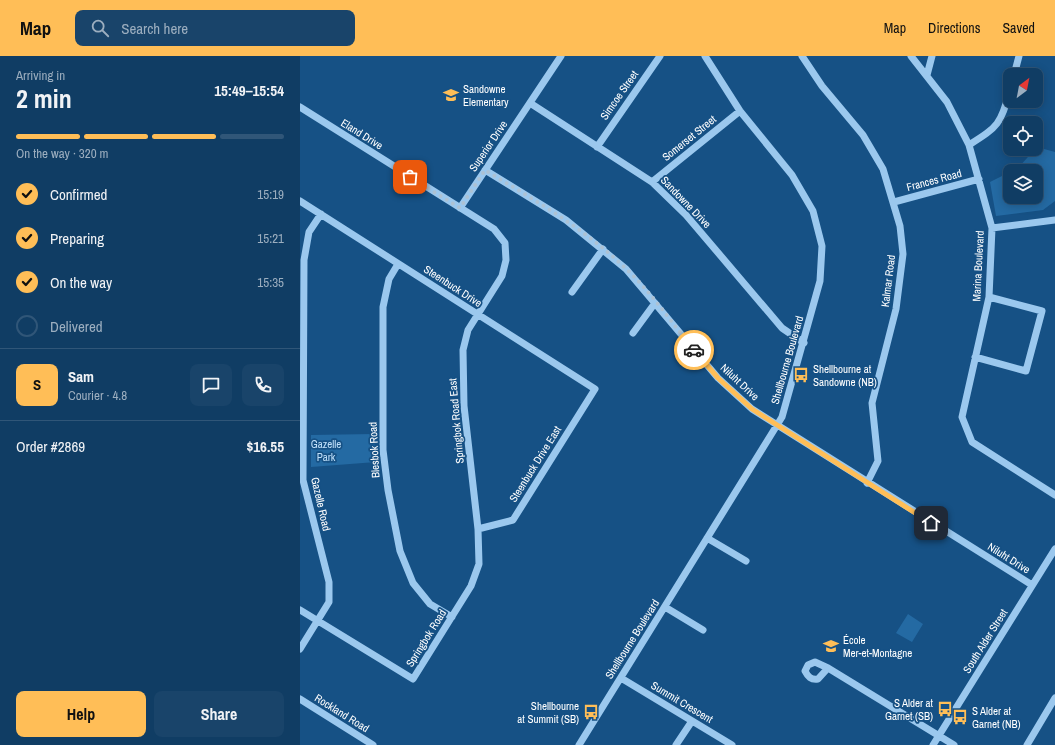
<!DOCTYPE html>
<meta charset="utf-8">
<style>
body{margin:0;font-family:"Archivo Narrow",sans-serif;background:#19446a;color:#f1f3f6;height:100vh;display:flex;flex-direction:column;font-size:15px;white-space:nowrap}
*{box-sizing:border-box;margin:0}
p{font-size:13px;color:#9caebf}
.icon{flex:none;width:22px;height:22px;fill:none;stroke:currentColor;stroke-width:2;stroke-linecap:round;stroke-linejoin:round}
.map{position:relative;flex:1;overflow:hidden}
.side{display:flex;flex-direction:column;background:#103d64;width:300px}
.side>*{flex:none}
.needle{width:26px;rotate:32deg}
.controls{position:absolute;left:703px;top:12px;display:grid;gap:8px}
.controls a{display:grid;place-items:center;width:40px;height:40px;border-radius:8px;background:#103d64;box-shadow:0 2px 10px #0003,0 0 0 1px #305678;font-size:20px}
.pin{position:absolute;display:grid;place-items:center;width:34px;height:34px;color:#fff;margin:-17px;border-radius:8px;box-shadow:0 2px 6px #0006}
.courier{position:absolute;display:grid;place-items:center;width:40px;height:40px;margin:-20px;border:3px solid #ffbe57;border-radius:50%;background:#fff;color:#222;box-shadow:0 1px 5px #0007}
.summary em{font-style:normal;font-weight:800}
.summary div{display:flex;flex-direction:column-reverse}
.summary{display:flex;align-items:center;justify-content:space-between;height:68px;padding:0 16px}
h1{font-size:26px;font-weight:800;line-height:30px}
.bar{display:grid;grid-template-columns:repeat(4,1fr);gap:6px 4px;align-content:center;height:48px;padding:0 16px}
.bar i{height:5px;border-radius:3px;background:#305678}
.bar .active{background:#ffbe57}
.bar p{grid-column:span 4}
.line{display:flex;align-items:center;gap:10px;padding:0 16px;border-top:1px solid #305678}
.line div{flex:1}
.round{display:grid;place-items:center;flex:none;width:42px;height:42px;border-radius:8px;background:#19446a}
ol{padding:0 16px;list-style:none}
li{display:flex;align-items:center;gap:12px;height:44px}
li p{margin-inline-start:auto}
li .icon{padding:4px;border-radius:50%;background:#ffbe57;color:#111;stroke-width:4}
li:last-child{color:#9caebf}
li i{width:22px;height:22px;border:2px solid #305678;border-radius:50%}
.action{display:flex;gap:8px;margin-top:auto;padding:8px 16px}
.action a{flex:1;height:46px;border-radius:8px;background:#ffbe57;color:#111;font-size:16px;font-weight:800;line-height:46px;text-align:center}
.action a+a{background:#19446a;color:#f1f3f6}
header{display:flex;align-items:center;gap:24px;box-sizing:border-box;height:56px;padding:0 20px;background:#ffbe57;color:#111}
header strong{font-size:19px}
nav{display:flex;gap:22px;margin-inline-start:auto;font-size:14px}
.search{width:280px;height:36px;background:#19446a;display:flex;align-items:center;gap:10px;box-sizing:border-box;padding:0 14px;border-radius:8px;color:#9caebf;font-size:15px}
main{display:flex;flex:1;min-height:0}
.map>svg:first-child{display:block}
.green{fill:#246aa3}
.lines{fill:none;stroke-linecap:round;stroke-linejoin:round}
.minor{stroke:#9bc8ee;stroke-width:7}
.done{stroke:#adc2d4;stroke-width:4;stroke-dasharray:0 7.2}
.route{stroke:#ffbe57;stroke-width:5}
.labels{text-anchor:middle;dominant-baseline:central;stroke-width:3.5;stroke-linejoin:round;paint-order:stroke}
.poi-label{font-size:11px;fill:#fff;stroke:#165185;text-anchor:start}
.street-label{font-size:11px;fill:#fff;stroke:#165185}
.park-label{font-size:11px;fill:#c0e0fa;stroke:#165185}
</style>
<header>
<strong>Map</strong>
<div class="search"><svg class="icon" aria-label="search" viewBox="0 0 24 24"><circle cx="10" cy="10" r="6"/><path d="M15 15l6 6"/></svg>Search here</div>
<nav><a>Map</a><a>Directions</a><a>Saved</a></nav>
</header>
<main>
<section class="side">
<div class="summary"><div><h1>2 min</h1><p>Arriving in</p></div><em>15:49–15:54</em></div>
<div class="bar"><i class="active"></i><i class="active"></i><i class="active"></i><i></i><p>On the way · 320 m</p></div>
<ol>
<li><svg class="icon" aria-label="check" viewBox="0 0 24 24"><path d="M5 12l5 5 9-10"/></svg>Confirmed<p>15:19</p></li>
<li><svg class="icon" aria-label="check" viewBox="0 0 24 24"><path d="M5 12l5 5 9-10"/></svg>Preparing<p>15:21</p></li>
<li><svg class="icon" aria-label="check" viewBox="0 0 24 24"><path d="M5 12l5 5 9-10"/></svg>On the way<p>15:35</p></li>
<li><i></i>Delivered</li>
</ol>
<div class="line" style="height:72px"><b class="round" style="background:#ffbe57;color:#111">S</b><div><b>Sam</b><p>Courier · 4.8</p></div><a class="round"><svg class="icon" aria-label="chat" viewBox="0 0 24 24"><path d="M4 5h16v11H9l-5 4z"/></svg></a><a class="round"><svg class="icon" aria-label="phone" viewBox="0 0 24 24"><path d="M5 4h4l2 5-3 2q2 4 5 5l2-3 5 2v4C11 20 4 13 5 4z"/></svg></a></div>
<div class="line" style="height:52px"><div>Order #2869</div><b>$16.55</b></div>
<div class="action"><a>Help</a><a>Share</a></div>
</section>
<div class="map">
<svg width="755" height="689" viewBox="0 0 755 689">
<rect width="100%" height="100%" fill="#165185"/>
<path class="green" d="M737 91 755 96V145L743 154 696 160 690 126 710 116V141H736V115H712L718 112Z
M74 378 76 406 11 411V379Z
M608 558 623 568 612 586 596 577Z"/>
<g class="lines">
<path class="minor" d="M502 0 522 30 563 79 583 113 600 170 603 198 596 253 572 347 578 405 567 427
M611 0 647 46 669 89 692 172 689 241 662 361 672 386 755 439
M627 19 632 0
M714 19 719 0
M230 47 352 126 386 159 482 272 504 287
M0 51 194 173 205 187 206 204 202 220 168 274 163 294 164 350 178 473 179 508 171 530 113 623 0 554
M669 89C699 70 700 69 710 34
M297 91 360 0
M185 114 266 164 326 213 418 322 452 353 732 529
M352 126 440 55
M0 145 295 333 213 464 178 473
M594 146 679 123
M160 152 261 0
M692 172 755 164
M98 208 89 223 83 251V394L88 434 100 495 113 527 130 548 152 561
M272 236 303 193
M333 277 355 247
M675 301 726 315 742 255 689 241
M407 482 446 505
M365 551 403 574
M0 593 29 546V526L3 424 4 204 9 176 21 158
M528 612 518 623C511 624 508 621 505 615L508 609 515 606 528 612 654 689
M321 622 432 689
M0 643 73 689
M279 689 482 361 520 225 522 190 513 155 492 119 440 55 405 0
M376 689 392 665
M633 689 755 493
M727 689 755 642"/>
</g>
<g class="lines">
<path class="done" d="M110 121 160 152 185 114C234 144 284 172 325 212 351 236 372 267 394 294"/>
<path class="route" d="M394 294 418 322 452 353 631 467"/>
</g>
<defs>
<symbol id="school-bare" viewBox="-9 -9 18 18"><path d="M0-5L7-2L0 1L-7-2ZM-4 1L0 2.5L4 1V4Q0 6-4 4Z" fill="#ffbe57" stroke="#165185" stroke-width="2.5" paint-order="stroke"/></symbol>
<symbol id="bus-bare" viewBox="-9 -9 18 18"><path d="M-5-6H5V4H4V6H2V4H-2V6H-4V4H-5ZM-3.5-4V0h7V-4ZM-3.5 1.2v1.5H-2V1.2ZM2 1.2v1.5H3.5V1.2Z" fill="#ffbe57" stroke="#165185" stroke-width="2.5" paint-order="stroke"/></symbol>
</defs>
<g fill-rule="evenodd">
<use href="#school-bare" x="140" y="28" width="22" height="22"/>
<use href="#bus-bare" x="490" y="308" width="22" height="22"/>
<use href="#school-bare" x="520" y="579" width="22" height="22"/>
<use href="#bus-bare" x="634" y="642" width="22" height="22"/>
<use href="#bus-bare" x="280" y="645" width="22" height="22"/>
<use href="#bus-bare" x="649" y="650" width="22" height="22"/>
</g>
<g class="labels">
<g class="poi-label">
<text x="163" y="33">Sandowne<tspan x="163" dy="13">Elementary</tspan></text>
<text x="513" y="313">Shellbourne at<tspan x="513" dy="13">Sandowne (NB)</tspan></text>
<text x="543" y="584">École<tspan x="543" dy="13">Mer-et-Montagne</tspan></text>
<text x="633" y="647" text-anchor="end">S Alder at<tspan x="633" dy="13">Garnet (SB)</tspan></text>
<text x="279" y="650" text-anchor="end">Shellbourne<tspan x="279" dy="13">at Summit (SB)</tspan></text>
<text x="672" y="655">S Alder at<tspan x="672" dy="13">Garnet (NB)</tspan></text>
</g>
<g class="street-label">
<text transform="translate(319 39) rotate(-55)">Simcoe Street</text>
<text transform="translate(62 78) rotate(32)">Eland Drive</text>
<text transform="translate(389 82) rotate(-39)">Somerset Street</text>
<text transform="translate(188 90) rotate(-56)">Superior Drive</text>
<text transform="translate(634 124) rotate(-15)">Frances Road</text>
<text transform="translate(386 146) rotate(46)">Sandowne Drive</text>
<text transform="translate(678 210) rotate(-87)">Marina Boulevard</text>
<text transform="translate(588 225) rotate(-83)">Kalmar Road</text>
<text transform="translate(153 230) rotate(33)">Steenbuck Drive</text>
<text transform="translate(487 304) rotate(-74)">Shellbourne Boulevard</text>
<text transform="translate(440 326) rotate(43)">Niluht Drive</text>
<text transform="translate(156 365) rotate(-95)">Springbok Road East</text>
<text transform="translate(74 394) rotate(-93)">Blesbok Road</text>
<text transform="translate(235 408) rotate(-58)">Steenbuck Drive East</text>
<text transform="translate(21 448) rotate(77)">Gazelle Road</text>
<text transform="translate(709 502) rotate(32)">Niluht Drive</text>
<text transform="translate(126 582) rotate(-58)">Springbok Road</text>
<text transform="translate(332 583) rotate(-58)">Shellbourne Boulevard</text>
<text transform="translate(685 585) rotate(-58)">South Alder Street</text>
<text transform="translate(382 646) rotate(31)">Summit Crescent</text>
<text transform="translate(42 657) rotate(32)">Rockland Road</text>
</g>
<g class="park-label">
<text x="26" y="388">Gazelle<tspan x="26" dy="13">Park</tspan></text>
</g>
</g>
</svg>
<div class="controls">
<a><svg class="needle" viewBox="-14 -14 28 28"><path d="M0-13l5 13h-10z" fill="#e53935"/><path d="M0 13l5-13h-10z" fill="#9caebf"/></svg></a>
<a><svg class="icon" aria-label="locate" viewBox="0 0 24 24"><circle cx="12" cy="12" r="6"/><path d="M12 2v4M12 18v4M2 12h4M18 12h4"/></svg></a>
<a><svg class="icon" aria-label="layers" viewBox="0 0 24 24"><path d="M12 4l9 5-9 5-9-5zM3 14l9 5 9-5"/></svg></a>
</div>
<div class="pin" style="left:110px;top:121px;background:#ea580c"><svg class="icon" aria-label="bag" viewBox="0 0 24 24"><path d="M5 8h14l-1 12H6zM9 8a3 3 0 0 1 6 0"/></svg></div>
<div class="pin" style="left:631px;top:467px;background:#1f2937"><svg class="icon" aria-label="home" viewBox="0 0 24 24"><path d="M3 11l9-7 9 7M6 9v11h12V9"/></svg></div>
<div class="courier" style="left:394px;top:294px"><svg class="icon" aria-label="car" viewBox="0 0 24 24"><path d="M5 17H2v-5l4-1 3-4h7l3 4 3 1v5h-3M9 17h6M6 11h13"/><circle cx="7" cy="17" r="2"/><circle cx="17" cy="17" r="2"/></svg></div>
</div>
</main>
